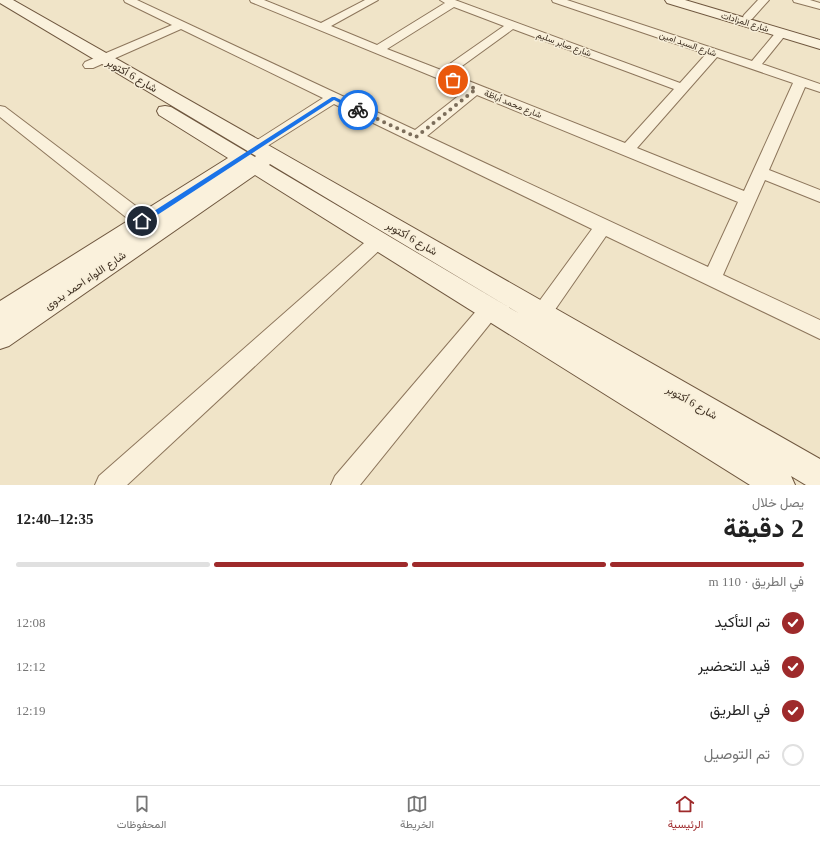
<!DOCTYPE html>
<html lang="ar">
<meta charset="utf-8">
<style>
body{margin:0;font-family:"Times New Roman",Vazirmatn,serif;background:#f2f2f2;color:#222;direction:rtl;height:100vh;display:flex;flex-direction:column;font-size:15px;white-space:nowrap}
*{box-sizing:border-box;margin:0}
p{font-size:13px;color:#767676}
.icon{flex:none;width:22px;height:22px;fill:none;stroke:currentColor;stroke-width:2;stroke-linecap:round;stroke-linejoin:round}
.map{position:relative;height:485px;overflow:hidden;direction:ltr}
.side{display:flex;flex-direction:column;background:#fff;flex:1}
.side>*{flex:none}
.pin{position:absolute;display:grid;place-items:center;width:34px;height:34px;color:#fff;margin:-17px;border:2px solid #fff;border-radius:50%;box-shadow:0 1px 4px #0007}
.courier{position:absolute;display:grid;place-items:center;width:40px;height:40px;margin:-20px;border:3px solid #1a73e8;border-radius:50%;background:#fff;color:#222;box-shadow:0 1px 5px #0007}
.overview em{font-style:normal;font-weight:700}
.overview div{display:flex;flex-direction:column-reverse}
.overview{display:flex;align-items:center;justify-content:space-between;height:68px;padding:0 16px}
h1{font-size:26px;font-weight:700;line-height:30px}
.bar{display:grid;grid-template-columns:repeat(4,1fr);gap:6px 4px;align-content:center;height:48px;padding:0 16px}
.bar i{height:5px;border-radius:3px;background:#e0e0e0}
.bar .current{background:#9e2a2b}
.bar p{grid-column:span 4}
ol{padding:0 16px;list-style:none}
li{display:flex;align-items:center;gap:12px;height:44px}
li p{margin-inline-start:auto}
li .icon{padding:4px;border-radius:50%;background:#9e2a2b;color:#fff;stroke-width:4}
li:last-child{color:#767676}
li i{width:22px;height:22px;border:2px solid #e0e0e0;border-radius:50%}
.dock{display:flex;justify-content:space-around;align-items:center;height:56px;border-top:1px solid #e0e0e0;background:#fff;font-size:11px;color:#767676}
.dock a{display:grid;justify-items:center;gap:2px}
.dock .current{color:#9e2a2b}
.map>svg:first-child{display:block}
.lines{fill:none;stroke-linecap:round;stroke-linejoin:round}
.street-casing{stroke:#8d765c;stroke-width:2}
.secondary-casing{stroke:#6f573f;stroke-width:2}
.street{fill:#faf1dc;fill-rule:evenodd}
.secondary{fill:#faf1dc;fill-rule:evenodd}
.route{fill:#1a73e8}
.done{stroke:#7c6e5b;stroke-width:4;stroke-dasharray:0 7.2}
.labels{text-anchor:middle;dominant-baseline:central;stroke-width:3;stroke-linejoin:round;paint-order:stroke}
.far-street-label{font-size:9px;fill:#3d2e20;stroke:#f7eed8}
.street-label{font-size:11px;fill:#3d2e20;stroke:#f7eed8}
</style>
<div class="map">
<svg width="820" height="485" viewBox="0 0 820 485">
<rect width="100%" height="100%" fill="#f0e4c8"/>
<g class="lines">
<defs>
<path id="street" d="M124 0H137L415 130 466 90 251 2 250 0H264L321 23 365 0H378L331 26 377 45 445 3 440 0H455L680 83 706 54 553 2 552 0H567L752 61 777 31H785L787 33 762 64 820 84V92L805 87 769 170 820 190V202L765 180 723 275 820 320V339L606 236 541 330 534 333 527 330 524 324 527 318 592 229 334 104 261 150 256 152 251 150 248 147 251 144 323 98 181 29 93 68H85L83 65 85 62 172 25 125 2ZM454 7 504 26 441 70 387 49ZM513 29 674 89 625 143 451 74ZM717 57 793 83 744 191 637 148ZM477 95 738 202 708 267 427 136Z
M758 0H769L752 19H744L743 17 744 15Z
M793 0H810L820 3V9L794 2Z
M0 106 5 107 149 216 152 221 149 226 143 227 137 226 0 117Z
M378 234 384 236 387 241 384 246 127 485H95L99 476 372 236Z
M490 300 497 303 500 309 497 315 360 485H331L335 476 483 303Z"/>
<path id="secondary" d="M0 0H13L820 459V485H806L791 476 795 485H750L255 175 9 346 0 349V301L228 158 159 115 157 111 159 107 165 106 171 107 255 157 256 156 0 3ZM270 164 520 314 269 165Z
M665 0H685L820 40V49L667 3Z"/>
</defs>
<use href="#street" class="street-casing"/>
<use href="#secondary" class="secondary-casing"/>
<use href="#street" class="street"/>
<use href="#secondary" class="secondary"/>
</g>
<path class="route" d="M332 97H335L361 110 356 111 334 100 145 223H140V220Z"/>
<g class="lines">
<path class="done" d="M358 110 416 137 476 89 453 80"/>
</g>
<g class="labels">
<g class="far-street-label">
<text transform="translate(745 22) rotate(17)">شارع المزادات</text>
<text transform="translate(564 44) rotate(20)">شارع صابر سليم</text>
<text transform="translate(688 44) rotate(19)">شارع السيد امين</text>
<text transform="translate(513 104) rotate(22)">شارع محمد أباظة</text>
</g>
<g class="street-label">
<text transform="translate(132 75) rotate(30)">شارع 6 أكتوبر</text>
<text transform="translate(412 238) rotate(30)">شارع 6 أكتوبر</text>
<text transform="translate(85 280) rotate(-34)">شارع اللواء احمد بدوى</text>
<text transform="translate(692 402) rotate(30)">شارع 6 أكتوبر</text>
</g>
</g>
</svg>
<div class="pin" style="left:453px;top:80px;background:#ea580c"><svg class="icon" aria-label="bag" viewBox="0 0 24 24"><path d="M5 8h14l-1 12H6zM9 8a3 3 0 0 1 6 0"/></svg></div>
<div class="pin" style="left:142px;top:221px;background:#1f2937"><svg class="icon" aria-label="home" viewBox="0 0 24 24"><path d="M3 11l9-7 9 7M6 9v11h12V9"/></svg></div>
<div class="courier" style="left:358px;top:110px"><svg class="icon" aria-label="bike" viewBox="0 0 24 24"><circle cx="6" cy="16" r="4"/><circle cx="18" cy="16" r="4"/><path d="M6 16l4-8h5l3 8M10 8l3 8H6M13 5h3"/></svg></div>
</div>
<section class="side">
<div class="overview"><div><h1>2 دقيقة</h1><p>يصل خلال</p></div><em>12:35–12:40</em></div>
<div class="bar"><i class="current"></i><i class="current"></i><i class="current"></i><i></i><p>في الطريق · 110 m</p></div>
<ol>
<li><svg class="icon" aria-label="check" viewBox="0 0 24 24"><path d="M5 12l5 5 9-10"/></svg>تم التأكيد<p>12:08</p></li>
<li><svg class="icon" aria-label="check" viewBox="0 0 24 24"><path d="M5 12l5 5 9-10"/></svg>قيد التحضير<p>12:12</p></li>
<li><svg class="icon" aria-label="check" viewBox="0 0 24 24"><path d="M5 12l5 5 9-10"/></svg>في الطريق<p>12:19</p></li>
<li><i></i>تم التوصيل</li>
</ol>
</section>
<nav class="dock">
<a class="current"><svg class="icon" aria-label="home" viewBox="0 0 24 24"><path d="M3 11l9-7 9 7M6 9v11h12V9"/></svg>الرئيسية</a>
<a><svg class="icon" aria-label="map" viewBox="0 0 24 24"><path d="M3 6l6-2 6 2 6-2v14l-6 2-6-2-6 2zM9 4v14M15 6v14"/></svg>الخريطة</a>
<a><svg class="icon" aria-label="saved" viewBox="0 0 24 24"><path d="M7 4h10v16l-5-4-5 4z"/></svg>المحفوظات</a>
</nav>
